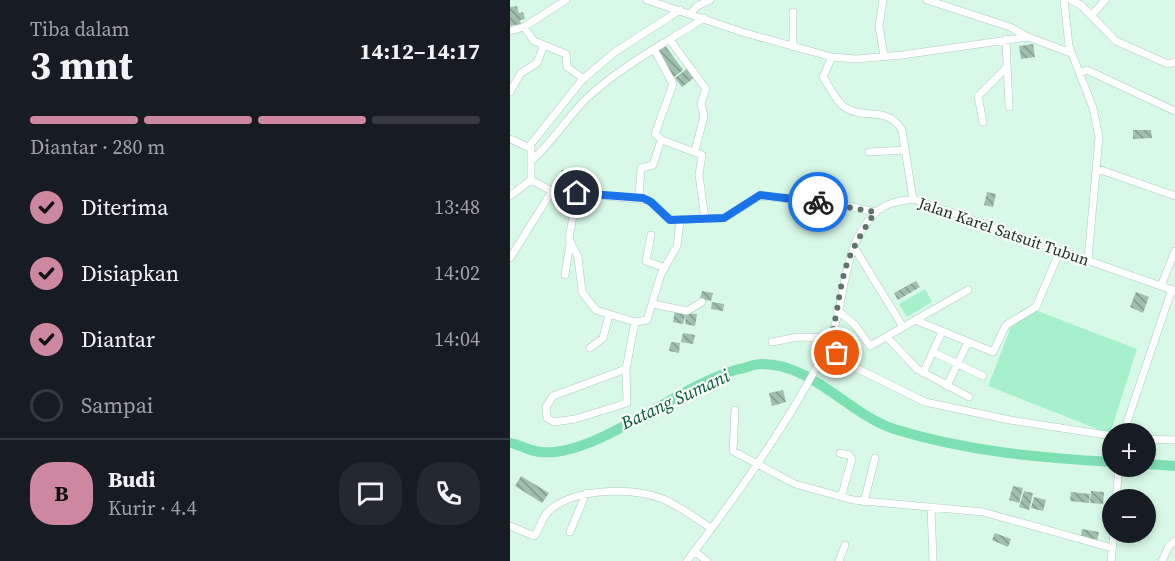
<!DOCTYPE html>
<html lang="id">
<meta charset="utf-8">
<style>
body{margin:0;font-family:"Source Serif 4",serif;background:#242831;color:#f1f3f6;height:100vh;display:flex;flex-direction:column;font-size:22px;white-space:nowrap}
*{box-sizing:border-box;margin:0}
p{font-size:20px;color:#9ea1a6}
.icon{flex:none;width:33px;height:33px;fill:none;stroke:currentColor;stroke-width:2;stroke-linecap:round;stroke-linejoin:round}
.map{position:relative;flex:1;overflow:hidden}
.sheet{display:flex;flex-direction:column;background:#171b24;width:510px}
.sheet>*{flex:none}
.controls{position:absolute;left:592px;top:423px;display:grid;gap:12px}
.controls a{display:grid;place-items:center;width:54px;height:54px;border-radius:50%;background:#171b24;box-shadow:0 3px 9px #0003;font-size:30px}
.pin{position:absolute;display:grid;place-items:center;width:51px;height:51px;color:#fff;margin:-26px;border:3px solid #fff;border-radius:50%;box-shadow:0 2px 6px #0007}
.courier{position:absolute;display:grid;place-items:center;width:60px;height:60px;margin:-30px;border:4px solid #1a73e8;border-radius:50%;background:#fff;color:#222;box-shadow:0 2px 8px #0007}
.head em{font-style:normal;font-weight:700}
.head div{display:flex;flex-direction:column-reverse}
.head{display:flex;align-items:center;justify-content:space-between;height:102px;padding:0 30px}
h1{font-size:39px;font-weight:700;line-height:45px}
.bar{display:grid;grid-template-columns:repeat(4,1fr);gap:9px 6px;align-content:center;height:72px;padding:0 30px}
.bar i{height:8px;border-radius:4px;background:#363941}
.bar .active{background:#cd87a1}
.bar p{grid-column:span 4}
.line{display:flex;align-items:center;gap:15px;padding:0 30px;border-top:2px solid #363941}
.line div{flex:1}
.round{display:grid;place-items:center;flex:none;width:63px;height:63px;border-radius:24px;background:#242831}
ol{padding:0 30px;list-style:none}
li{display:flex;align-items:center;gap:18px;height:66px}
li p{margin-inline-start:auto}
li .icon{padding:6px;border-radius:50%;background:#cd87a1;color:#111;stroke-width:4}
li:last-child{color:#9ea1a6}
li i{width:33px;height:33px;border:3px solid #363941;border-radius:50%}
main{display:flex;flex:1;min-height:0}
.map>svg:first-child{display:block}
.park{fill:#a7f0cc}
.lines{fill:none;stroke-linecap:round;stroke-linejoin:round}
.river{stroke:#7de0b3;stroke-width:10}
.building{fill:url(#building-back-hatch)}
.minor-casing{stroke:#acccbb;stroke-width:8}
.minor{stroke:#fff;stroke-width:7}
.done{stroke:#60746a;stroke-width:6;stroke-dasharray:0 10.8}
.route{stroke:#1a73e8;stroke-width:8}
.labels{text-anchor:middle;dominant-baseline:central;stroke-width:4.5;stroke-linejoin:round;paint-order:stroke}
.street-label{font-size:16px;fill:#202c26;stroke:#f8fffb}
.water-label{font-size:18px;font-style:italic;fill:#005438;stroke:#f8fffb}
</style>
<main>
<section class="sheet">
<div class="head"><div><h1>3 mnt</h1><p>Tiba dalam</p></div><em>14:12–14:17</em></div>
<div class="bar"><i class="active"></i><i class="active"></i><i class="active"></i><i></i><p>Diantar · 280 m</p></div>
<ol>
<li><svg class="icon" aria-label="check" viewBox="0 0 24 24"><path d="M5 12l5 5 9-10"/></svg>Diterima<p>13:48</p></li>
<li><svg class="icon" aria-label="check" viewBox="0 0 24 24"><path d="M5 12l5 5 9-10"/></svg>Disiapkan<p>14:02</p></li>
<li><svg class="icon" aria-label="check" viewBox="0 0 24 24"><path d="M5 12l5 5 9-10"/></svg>Diantar<p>14:04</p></li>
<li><i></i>Sampai</li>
</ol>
<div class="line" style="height:108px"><b class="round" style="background:#cd87a1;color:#111">B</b><div><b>Budi</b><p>Kurir · 4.4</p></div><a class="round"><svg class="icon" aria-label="chat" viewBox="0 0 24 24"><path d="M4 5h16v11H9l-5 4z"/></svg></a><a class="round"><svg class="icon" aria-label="phone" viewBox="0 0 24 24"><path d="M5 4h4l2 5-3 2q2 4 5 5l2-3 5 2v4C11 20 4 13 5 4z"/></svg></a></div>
</section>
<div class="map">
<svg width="665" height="561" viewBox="0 0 665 561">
<defs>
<pattern id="building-back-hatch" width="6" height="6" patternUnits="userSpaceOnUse" patternTransform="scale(1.5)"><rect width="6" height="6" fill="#a0bfaf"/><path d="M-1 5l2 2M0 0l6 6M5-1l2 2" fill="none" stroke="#829b8e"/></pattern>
</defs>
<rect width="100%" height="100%" fill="#d8f9e8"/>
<path class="park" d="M415 289 422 302 397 317 389 304Z
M525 310 627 349 600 434 478 386 502 324Z"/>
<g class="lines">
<path class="river" d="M0 443C10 445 20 451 30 452 86 458 170 384 229 369 236 368 244 364 251 364 302 363 338 414 384 429 455 451 529 458 603 462
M636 464 665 466"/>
</g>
<path class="building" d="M7 6 9 13 13 12 15 19 10 20 11 24 0 26V7Z
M154 44 173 70 164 77 145 50Z
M523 44 525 57 511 59 509 46Z
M178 68 185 77 172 87 165 78Z
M623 130H641L642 138 623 139Z
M51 170 65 171 64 185 50 184Z
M477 192 486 194 483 207 474 205Z
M406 281 410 287 388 300 384 293Z
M192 291 203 293 201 301 190 299Z
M626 292 639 297 633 313 620 307Z
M202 302 214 304 213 311 201 309Z
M165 311 176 313 173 324 163 322Z
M176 313 187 314 185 326 175 324Z
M173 333 185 335 183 344 171 342Z
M161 342 170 343 169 353 159 351Z
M273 390 276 402 262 406 259 393Z
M11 476 39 493 32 503 5 486Z
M503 486 513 488 509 503 499 500Z
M514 491 523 493 519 510 509 507Z
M581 491 594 492 593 504 580 503Z
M561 492 580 494 579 503 560 501Z
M524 497 536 500 533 511 521 508Z
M572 529 589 532 587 541 571 537Z
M485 533 501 539 498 547 482 540Z"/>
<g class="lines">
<defs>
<path id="minor" d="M137 0 235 33 322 57 346 59 392 55 518 37 561 53
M373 0 369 26 374 56
M417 0 500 27 518 37
M554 0 559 46 583 108 589 137 578 259
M561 0 571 5 606 41 658 64 665 62
M283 12V47
M180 14 187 6 200 0
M582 15 595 0
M14 27 24 41 56 54 57 67 74 79
M0 31 14 27 56 0
M496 39 499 107
M160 40 196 89 191 103 194 116 185 151
M144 49 163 84 145 134 152 140 192 155 189 175 195 219
M322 57 313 77C319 86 327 103 336 108 355 120 376 105 392 130L403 199
M570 73 577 70 665 111
M0 92 11 73 27 63 34 45
M473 122 468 96 497 67
M0 139 20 148
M359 152 395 150
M22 160C44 141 58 116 78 97 113 65 154 44 194 18
M588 169 665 196
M21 180 42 191 138 200 160 220 214 218 250 196 329 204 365 212
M21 180V144L72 80 105 52 170 10
M67 193 59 239 68 257 72 292 86 310 125 322 137 320 151 274 167 246 170 220
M0 196 21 180
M129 198 131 168 143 165 151 140
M141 235 136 261 155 268
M344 247 393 327
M0 258 42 191
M55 275 60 243
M651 286 665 251
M143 304 177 311 192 302
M327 310 345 325 360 346 458 290
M405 320 483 352 496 325 526 307 550 251
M377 337 407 369 459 397
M262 342 288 337 320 338
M319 342 336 363 415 402 500 420 603 436
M80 348 93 338 99 315
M423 352 473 376
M116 369 43 396 36 407 37 418 44 422 65 419 117 403 116 369 125 322
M413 373 432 332
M437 386 458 342
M225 410 223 451 285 484 343 500 473 512 602 548
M613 434 662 289
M636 439 665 440
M330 453 339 455 342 459 331 497
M606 500 609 466
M354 502 365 458
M421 507 423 561
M0 526 24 536C31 528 32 515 41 509 67 488 123 487 153 499 170 506 186 519 201 528
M60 532 76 493
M184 551 197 561
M177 561C225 498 285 415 318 344 338 301 329 250 365 213 375 203 389 201 403 199L665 291
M329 561 335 545
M601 561 604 532
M652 561 659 546 665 541"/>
</defs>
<use href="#minor" class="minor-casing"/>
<use href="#minor" class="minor"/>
</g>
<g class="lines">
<path class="done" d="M308 202 365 212C354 230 342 247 336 267 328 292 328 318 319 342L327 353"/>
<path class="route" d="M67 193 133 198 141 202 160 220 214 218 250 195 308 202"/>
</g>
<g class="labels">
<g class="street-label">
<text transform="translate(494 231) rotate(19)">Jalan Karel Satsuit Tubun</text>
</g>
<g class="water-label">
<text transform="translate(165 399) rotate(-25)">Batang Sumani</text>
</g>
</g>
</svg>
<div class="controls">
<a>+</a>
<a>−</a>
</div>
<div class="pin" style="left:327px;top:353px;background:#ea580c"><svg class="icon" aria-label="bag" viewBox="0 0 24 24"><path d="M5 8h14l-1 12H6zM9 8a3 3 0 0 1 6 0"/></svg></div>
<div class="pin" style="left:67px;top:193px;background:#1f2937"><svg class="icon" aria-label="home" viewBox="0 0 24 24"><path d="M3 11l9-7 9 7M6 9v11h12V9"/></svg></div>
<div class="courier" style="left:308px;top:202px"><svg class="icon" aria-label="bike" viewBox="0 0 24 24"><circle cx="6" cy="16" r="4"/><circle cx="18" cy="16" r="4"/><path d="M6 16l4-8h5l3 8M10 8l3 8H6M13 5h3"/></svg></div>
</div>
</main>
